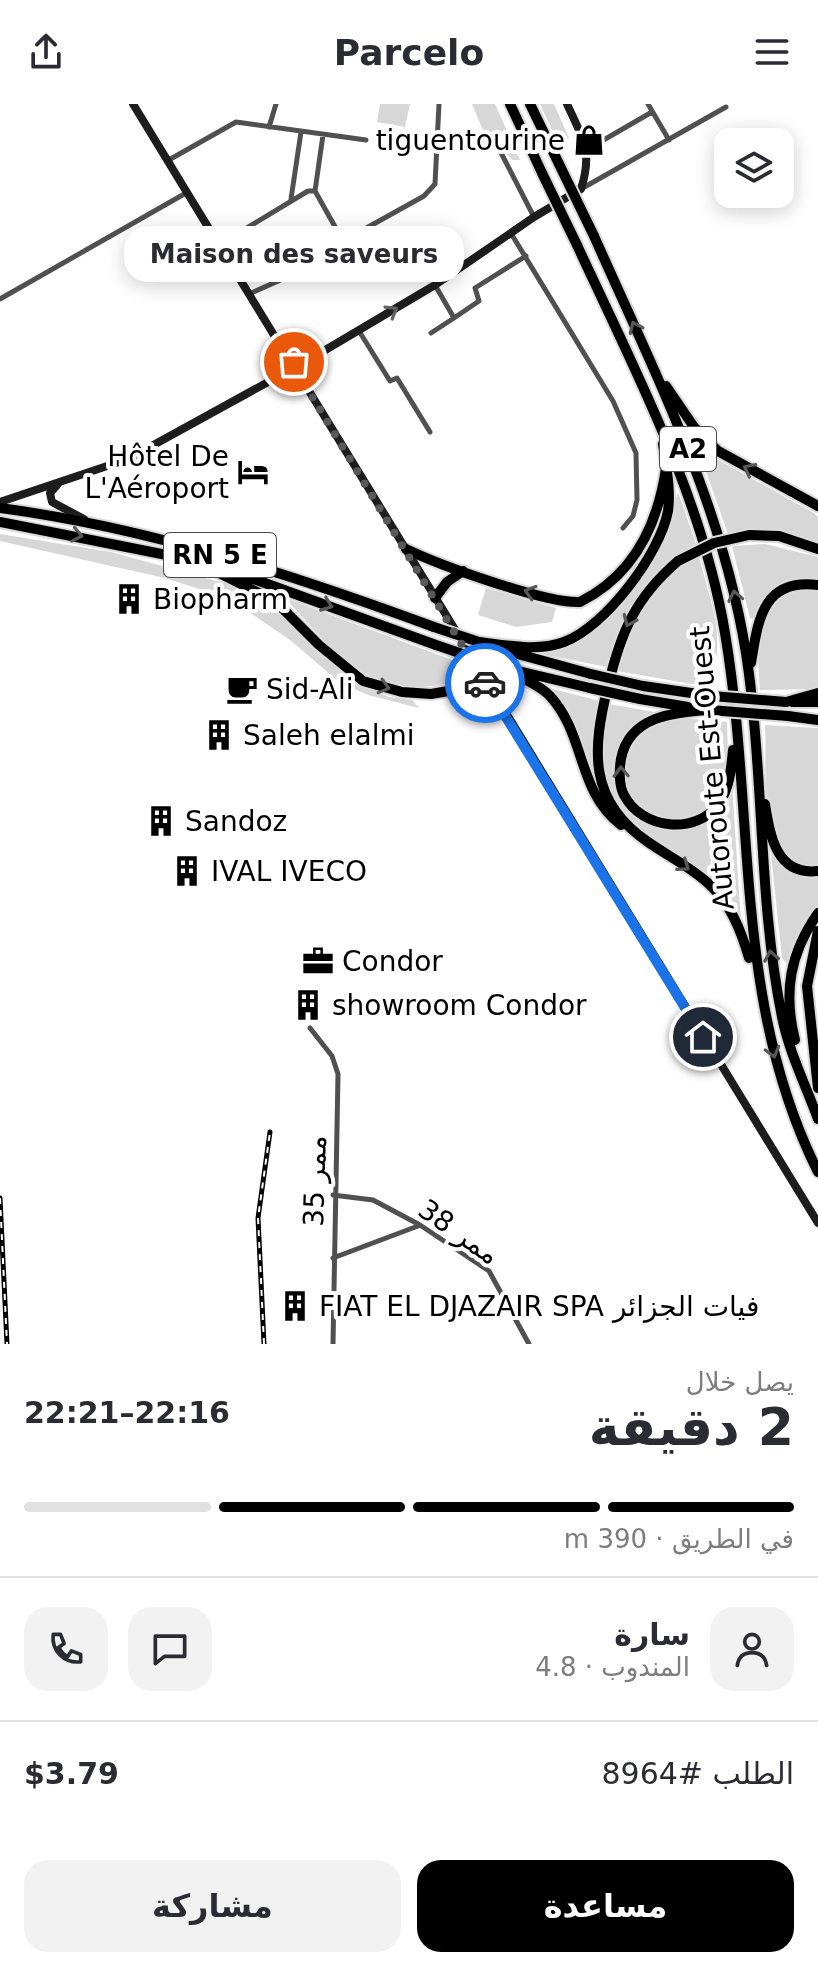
<!DOCTYPE html>
<html lang="ar">
<meta charset="utf-8">
<style>
body{margin:0;font-family:"DejaVu Sans","Noto Naskh Arabic",sans-serif;background:#f2f2f3;color:#2b2b33;direction:rtl;height:100vh;display:flex;flex-direction:column;font-size:30px;white-space:nowrap}
*{box-sizing:border-box;margin:0}
p{font-size:26px;color:#7c7c81}
.icon{flex:none;width:44px;height:44px;fill:none;stroke:currentColor;stroke-width:2;stroke-linecap:round;stroke-linejoin:round}
.map{position:relative;height:1240px;overflow:hidden;direction:ltr}
.drawer{display:flex;flex-direction:column;background:#fff;flex:1}
.drawer>*{flex:none}
.controls{position:absolute;left:714px;top:24px;display:grid;gap:16px}
.controls a{display:grid;place-items:center;width:80px;height:80px;border-radius:16px;background:#fff;box-shadow:0 4px 20px #0003;font-size:40px}
.pin{position:absolute;display:grid;place-items:center;width:68px;height:68px;color:#fff;margin:-34px;border:4px solid #fff;border-radius:50%;box-shadow:0 2px 8px #0007}
.courier{position:absolute;display:grid;place-items:center;width:80px;height:80px;margin:-40px;border:6px solid #1a73e8;border-radius:50%;background:#fff;color:#222;box-shadow:0 2px 10px #0007}
.bubble{position:absolute;height:56px;border-radius:24px;background:#fff;box-shadow:0 4px 20px #0003;font-size:26px;font-weight:600;line-height:56px;text-align:center;direction:rtl}
.overview em{font-style:normal;font-weight:600}
.overview div{display:flex;flex-direction:column-reverse}
.overview{display:flex;align-items:center;justify-content:space-between;height:136px;padding:0 24px}
h1{font-size:52px;font-weight:600;line-height:60px}
.bar{display:grid;grid-template-columns:repeat(4,1fr);gap:12px 8px;align-content:center;height:96px;padding:0 24px}
.bar i{height:10px;border-radius:6px;background:#e1e1e2}
.bar .active{background:#000}
.bar p{grid-column:span 4}
.line{display:flex;align-items:center;gap:20px;padding:0 24px;border-top:2px solid #e1e1e2}
.line div{flex:1}
.round{display:grid;place-items:center;flex:none;width:84px;height:84px;border-radius:24px;background:#f2f2f3}
.button{display:flex;gap:16px;margin-top:auto;padding:16px 24px}
.button a{flex:1;height:92px;border-radius:24px;background:#000;color:#fff;font-size:32px;font-weight:600;line-height:92px;text-align:center}
.button a+a{background:#f2f2f3;color:#2b2b33}
header{display:flex;justify-content:space-between;align-items:center;height:104px;padding:0 24px;background:#fff;font-size:36px;font-weight:600}
.map>svg:first-child{display:block}
.green{fill:#d7d7d7}
.lines{fill:none;stroke-linecap:round;stroke-linejoin:round}
.highway-casing{stroke:#dbdbdb;stroke-width:14}
.street{stroke:#505050;stroke-width:5}
.secondary{stroke:#1d1d1d;stroke-width:8}
.highway{stroke:#000;stroke-width:10}
.rail-casing{stroke:#000;stroke-width:5}
.rail{stroke:#fff;stroke-width:2;stroke-dasharray:6;stroke-linecap:butt}
.highway-bridge-casing{stroke:#dbdbdb;stroke-width:14;stroke-linecap:butt}
.highway-bridge{stroke:#000;stroke-width:10}
.oneway{stroke:#616161}
.oneway2{stroke:#595959}
.done{stroke:#595959;stroke-width:8;stroke-dasharray:0 14.4}
.route{stroke:#1a73e8;stroke-width:10}
.labels{text-anchor:middle;dominant-baseline:central;stroke-width:8;stroke-linejoin:round;paint-order:stroke}
.shield{fill:#fff;stroke:#4c4c4c;stroke-width:2}
.shield-label{font-size:26px;font-weight:bold;fill:#000}
.poi-label{font-size:28px;fill:#000;stroke:#fff;text-anchor:start}
.street-label{font-size:28px;fill:#000;stroke:#fff}
</style>
<header><svg class="icon" aria-label="menu" viewBox="0 0 24 24"><path d="M4 6h16M4 12h16M4 18h16"/></svg>Parcelo<svg class="icon" aria-label="share" viewBox="0 0 24 24"><path d="M12 15V3M7 8l5-5 5 5M5 13v7h14v-7"/></svg></header>
<div class="map">
<svg width="818" height="1240" viewBox="0 0 818 1240">
<rect width="100%" height="100%" fill="#fff"/>
<path class="green" d="M380 0H410L405 23 377 18Z
M472 0H495L520 56H512L482 24Z
M540 0H554L569 34 558 39Z
M706 349 814 409 818 413V443L750 428 728 430 701 353Z
M678 388 696 440C645 467 621 510 607 563L536 549 581 533 651 456 664 435Z
M0 430 111 448 242 484 287 516 349 576 389 593 412 596 419 604 368 591 339 578 290 536 230 495 165 474 0 437Z
M765 440 818 453V475C787 470 765 488 754 515L750 514 732 442Z
M699 452C708 492 733 547 703 582L617 567C629 517 652 475 699 452Z
M486 484 556 504 552 518 516 523 478 511Z
M799 485 818 486V585L760 586C757 548 752 497 799 485Z
M285 494 466 561 468 574C375 603 343 557 285 494Z
M553 585 600 597C592 627 589 655 598 686L591 679 575 618Z
M609 600 660 609C618 622 616 641 625 679 627 688 628 702 633 709 645 725 680 732 697 722 710 714 722 692 732 679L741 819C733 807 726 794 717 783 707 772 690 763 677 754 610 705 593 685 609 600Z
M674 613 727 618C727 634 729 652 727 667 719 733 628 733 624 665 624 653 630 636 640 626 647 620 664 617 674 613Z
M765 621 818 624V765C806 763 792 763 784 752 760 718 767 661 765 621Z
M771 750 792 770 818 772V805L786 859 782 854Z"/>
<g class="lines">
<defs>
<path id="highway" d="M510 0 542 69
M530 0 559 60
M594 132C657 274 729 414 749 570 764 684 759 799 782 913 789 948 806 982 818 1015
M577 141C635 267 702 392 725 529 756 713 732 896 818 1068
M666 282 694 323 718 347 818 402
M0 404C150 424 293 471 434 523
M0 418 212 460 436 541
M749 431 779 432 818 445
M406 445C439 461 547 500 580 498 634 471 658 420 666 364
M678 457C635 494 621 528 608 582 592 646 588 697 648 738 668 752 691 763 709 780 730 799 741 826 749 854
M219 469 275 497 319 541 363 577 402 588 431 590 466 584 492 592
M435 494 447 478 463 467
M479 538C505 541 537 548 564 538 605 523 660 450 668 407 671 386 666 362 663 340
M500 545 591 570
M751 559C758 517 762 474 818 481
M495 561C512 571 536 578 550 592 586 631 577 688 621 721
M510 565 590 584
M643 582 712 592
M466 584 482 572
M640 595 688 603
M786 598 818 589
M792 598H818
M710 606C674 608 629 612 621 655 619 666 619 682 624 691 642 726 696 731 719 700 730 683 731 665 733 646
M788 612 818 616
M765 700C770 731 776 772 818 767
M818 827 807 882 818 984
M795 936C783 888 790 849 818 809"/>
</defs>
<use href="#highway" class="highway-casing"/>
<path class="street" d="M648 0 669 36
M269 23 276 0
M496 39 534 113
M588 45 652 8
M167 57 236 18 366 36
M581 85 726 3
M315 87 323 31
M291 95 301 28
M512 131 613 297 636 349 637 396 633 412 623 424
M232 133 308 87H315L343 137 424 92 435 80 439 0
M435 181 454 214 479 197 475 184 526 152
M249 190 305 165 343 137
M0 195 186 89
M359 227 390 277 397 274 430 328
M431 229 454 214
M310 924 332 952 338 970 333 1240
M333 1091 373 1096 420 1121 489 1167 529 1240
M333 1154 418 1122"/>
<path class="secondary" d="M133 0 291 259
M300 261 435 181 534 113 581 85C593 47 583 35 567 0
M298 269 818 1119
M58 380 50 389 52 398 84 415
M0 398 128 355 290 266"/>
<use href="#highway" class="highway"/>
<defs>
<path id="rail" d="M0 1094 7 1240
M264 1240 258 1114 270 1028"/>
</defs>
<use href="#rail" class="rail-casing"/>
<use href="#rail" class="rail"/>
<defs>
<path id="highway-bridge" d="M559 60 594 132
M542 69 577 141
M678 457 714 439 749 431
M434 523 479 538
M436 541 489 559
M591 570 643 582
M590 584 640 595
M712 592 786 598
M710 606 788 612"/>
</defs>
<use href="#highway-bridge" class="highway-bridge-casing"/>
<use href="#highway-bridge" class="highway-bridge"/>
</g>
<defs><path id="oneway-chevron" d="M-2-3.5L2.5 0L-2 3.5" fill="none" stroke-width="1.6" stroke-linecap="round" stroke-linejoin="round" transform="scale(2)"/></defs>
<use class="oneway" href="#oneway-chevron" transform="translate(392 207) rotate(-31)"/>
<g class="oneway2">
<use href="#oneway-chevron" transform="translate(635 223) rotate(-114)"/>
<use href="#oneway-chevron" transform="translate(749 365) rotate(-153)"/>
<use href="#oneway-chevron" transform="translate(77 431) rotate(11)"/>
<use href="#oneway-chevron" transform="translate(530 488) rotate(-163)"/>
<use href="#oneway-chevron" transform="translate(735 492) rotate(-101)"/>
<use href="#oneway-chevron" transform="translate(327 501) rotate(21)"/>
<use href="#oneway-chevron" transform="translate(629 517) rotate(114)"/>
<use href="#oneway-chevron" transform="translate(384 583) rotate(16)"/>
<use href="#oneway-chevron" transform="translate(621 668) rotate(-92)"/>
<use href="#oneway-chevron" transform="translate(684 762) rotate(35)"/>
<use href="#oneway-chevron" transform="translate(771 852) rotate(-100)"/>
<use href="#oneway-chevron" transform="translate(773 948) rotate(75)"/>
</g>
<g class="lines">
<path class="done" d="M294 258 300 261 298 269 485 579"/>
<path class="route" d="M485 579 703 933"/>
</g>
<defs>
<symbol id="shop-bare" viewBox="-9 -9 18 18"><path d="M-5-2.5h2.3a2.7 3.5 0 0 1 5.4 0H5L5.5 6h-11ZM-1.5-2.5h3a1.5 2.3 0 0 0-3 0Z" fill="#000" stroke="#fff" stroke-width="2.5" paint-order="stroke"/></symbol>
<symbol id="hotel-bare" viewBox="-9 -9 18 18"><path d="M-6-4.5h1.5V1H6V5H4.5V3h-9V5H-6ZM-4 0a1.8 1.8 0 1 1 3.6 0ZM.5 0V-2.5h3Q6-2.5 6 0Z" fill="#000" stroke="#fff" stroke-width="2.5" paint-order="stroke"/></symbol>
<symbol id="building-bare" viewBox="-9 -9 18 18"><path d="M-4-6H4V6H1V3H-1V6H-4ZM-2.5-4.3h1.7v1.8h-1.7ZM.8-4.3h1.7v1.8H.8ZM-2.5-1h1.7V.8h-1.7ZM.8-1h1.7V.8H.8Z" fill="#000" stroke="#fff" stroke-width="2.5" paint-order="stroke"/></symbol>
<symbol id="cafe-bare" viewBox="-9 -9 18 18"><path d="M-5.5-4.5H6V0H3Q3 3.5 0 3.5H-2.5Q-5.5 3.5-5.5 0ZM3-3.2v2h1.7v-2ZM-6 4.5H4V6H-6Z" fill="#000" stroke="#fff" stroke-width="2.5" paint-order="stroke"/></symbol>
<symbol id="office-bare" viewBox="-9 -9 18 18"><path d="M-6-3h4V-5.5h4V-3h4V5H-6ZM-1-4.5V-3h2v-1.5ZM-6 0V1H6V0Z" fill="#000" stroke="#fff" stroke-width="2.5" paint-order="stroke"/></symbol>
</defs>
<g fill-rule="evenodd">
<use href="#shop-bare" x="567" y="14" width="44" height="44"/>
<use href="#hotel-bare" x="231" y="346" width="44" height="44"/>
<use href="#building-bare" x="107" y="473" width="44" height="44"/>
<use href="#cafe-bare" x="220" y="563" width="44" height="44"/>
<use href="#building-bare" x="197" y="609" width="44" height="44"/>
<use href="#building-bare" x="139" y="695" width="44" height="44"/>
<use href="#building-bare" x="165" y="745" width="44" height="44"/>
<use href="#office-bare" x="296" y="835" width="44" height="44"/>
<use href="#building-bare" x="286" y="879" width="44" height="44"/>
<use href="#building-bare" x="273" y="1180" width="44" height="44"/>
</g>
<g class="labels">
<g class="shield">
<rect x="660" y="323" width="56" height="44" rx="6"/>
<rect x="164" y="429" width="112" height="44" rx="6"/>
</g>
<g class="shield-label">
<text x="688" y="345">A2</text>
<text x="220" y="451">RN 5 E</text>
</g>
<g class="poi-label">
<text x="565" y="36" text-anchor="end">tiguentourine</text>
<text x="229" y="352" text-anchor="end">Hôtel De<tspan x="229" dy="32">L'Aéroport</tspan></text>
<text x="153" y="495">Biopharm</text>
<text x="266" y="585">Sid-Ali</text>
<text x="243" y="631">Saleh elalmi</text>
<text x="185" y="717">Sandoz</text>
<text x="211" y="767">IVAL IVECO</text>
<text x="342" y="857">Condor</text>
<text x="332" y="901">showroom Condor</text>
<text x="319" y="1202">FIAT EL DJAZAIR SPA فيات الجزائر</text>
</g>
<g class="street-label">
<text transform="translate(712 664) rotate(-95)">Autoroute Est-Ouest</text>
<text transform="translate(315 1077) rotate(-88)">ممر 35</text>
<text transform="translate(459 1128) rotate(35)">ممر 38</text>
</g>
</g>
</svg>
<div class="controls">
<a><svg class="icon" aria-label="layers" viewBox="0 0 24 24"><path d="M12 4l9 5-9 5-9-5zM3 14l9 5 9-5"/></svg></a>
</div>
<div class="pin" style="left:294px;top:258px;background:#ea580c"><svg class="icon" aria-label="bag" viewBox="0 0 24 24"><path d="M5 8h14l-1 12H6zM9 8a3 3 0 0 1 6 0"/></svg></div>
<div class="pin" style="left:703px;top:933px;background:#1f2937"><svg class="icon" aria-label="home" viewBox="0 0 24 24"><path d="M3 11l9-7 9 7M6 9v11h12V9"/></svg></div>
<div class="courier" style="left:485px;top:579px"><svg class="icon" aria-label="car" viewBox="0 0 24 24"><path d="M5 17H2v-5l4-1 3-4h7l3 4 3 1v5h-3M9 17h6M6 11h13"/><circle cx="7" cy="17" r="2"/><circle cx="17" cy="17" r="2"/></svg></div>
<div class="bubble" style="left:124px;top:122px;width:340px">Maison des saveurs</div>
</div>
<section class="drawer">
<div class="overview"><div><h1>2 دقيقة</h1><p>يصل خلال</p></div><em>22:16–22:21</em></div>
<div class="bar"><i class="active"></i><i class="active"></i><i class="active"></i><i></i><p>في الطريق · 390 m</p></div>
<div class="line" style="height:144px"><a class="round"><svg class="icon" aria-label="person" viewBox="0 0 24 24"><circle cx="12" cy="8" r="4"/><path d="M4 21q1-7 8-7t8 7"/></svg></a><div><b>سارة</b><p>المندوب · 4.8</p></div><a class="round"><svg class="icon" aria-label="chat" viewBox="0 0 24 24"><path d="M4 5h16v11H9l-5 4z"/></svg></a><a class="round"><svg class="icon" aria-label="phone" viewBox="0 0 24 24"><path d="M5 4h4l2 5-3 2q2 4 5 5l2-3 5 2v4C11 20 4 13 5 4z"/></svg></a></div>
<div class="line" style="height:104px"><div>الطلب #8964</div><b>$3.79</b></div>
<div class="button"><a>مساعدة</a><a>مشاركة</a></div>
</section>
